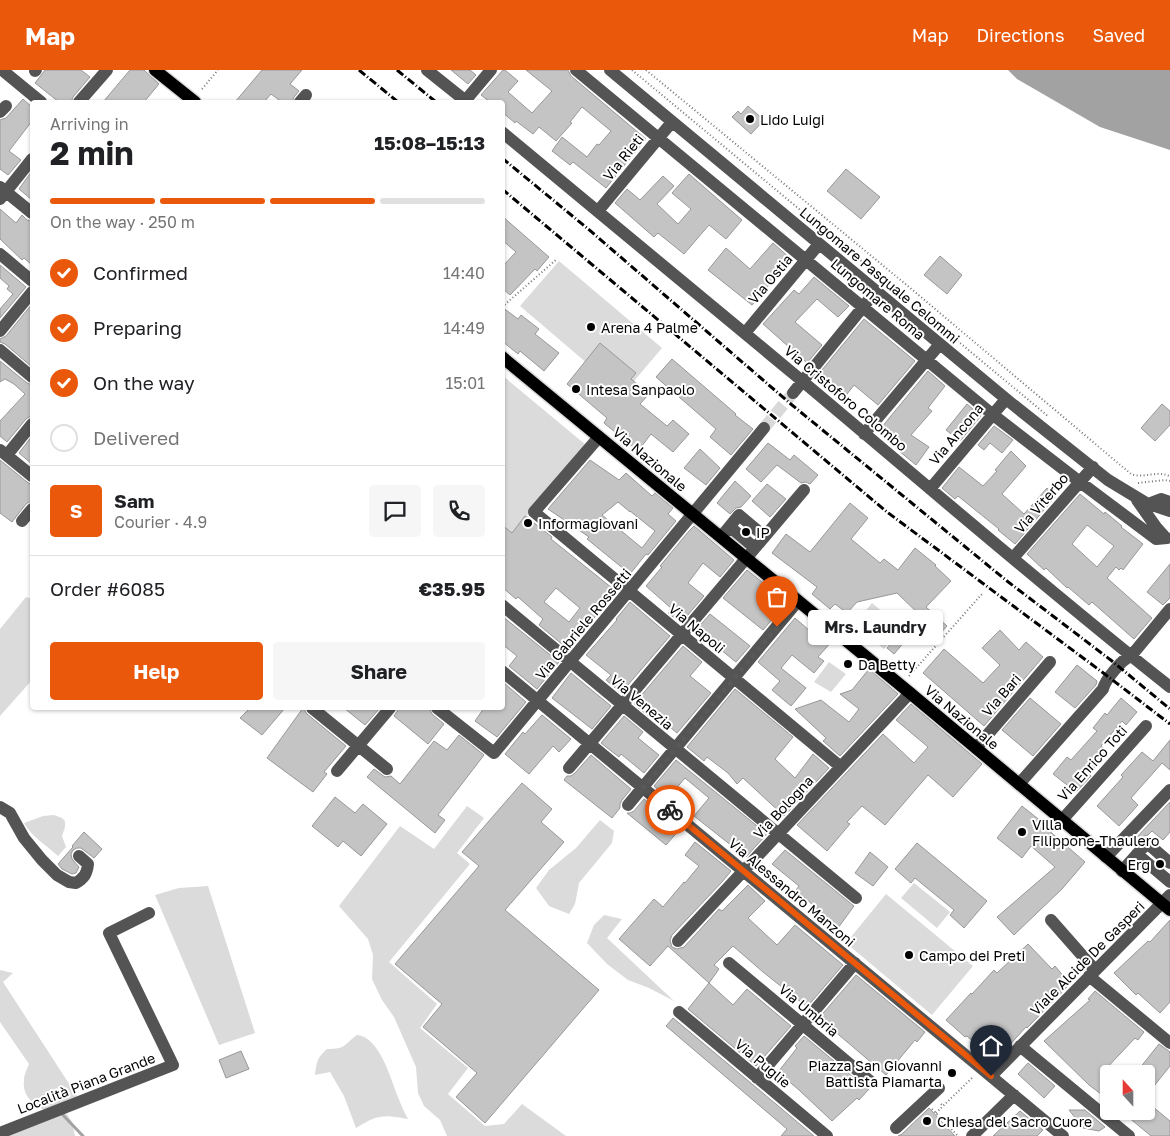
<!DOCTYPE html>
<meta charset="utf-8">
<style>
body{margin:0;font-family:"Golos Text",sans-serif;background:#f6f6f6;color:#202124;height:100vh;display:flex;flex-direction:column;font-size:19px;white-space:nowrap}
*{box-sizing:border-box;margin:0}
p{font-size:16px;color:#757577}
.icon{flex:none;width:28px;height:28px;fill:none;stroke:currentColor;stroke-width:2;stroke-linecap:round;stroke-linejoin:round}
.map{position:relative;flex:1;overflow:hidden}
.drawer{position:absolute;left:30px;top:30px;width:475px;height:610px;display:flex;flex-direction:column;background:#fff;border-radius:5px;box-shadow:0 1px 4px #0004}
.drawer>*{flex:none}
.needle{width:32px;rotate:339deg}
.buttons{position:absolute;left:1100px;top:995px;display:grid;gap:10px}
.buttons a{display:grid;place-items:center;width:55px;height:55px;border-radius:5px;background:#fff;box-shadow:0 1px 4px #0004;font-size:25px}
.pin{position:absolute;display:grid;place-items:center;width:42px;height:42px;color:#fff;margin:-51px -21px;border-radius:50% 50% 50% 0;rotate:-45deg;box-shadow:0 0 5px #0007}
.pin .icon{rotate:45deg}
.courier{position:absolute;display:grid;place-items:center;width:50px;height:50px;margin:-25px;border:4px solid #ea580c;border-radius:50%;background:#fff;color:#222;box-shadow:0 1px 6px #0007}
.bubble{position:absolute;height:35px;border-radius:5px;background:#fff;box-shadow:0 1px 4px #0004;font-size:16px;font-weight:700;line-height:35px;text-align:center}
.head em{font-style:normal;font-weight:700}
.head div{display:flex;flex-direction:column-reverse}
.head{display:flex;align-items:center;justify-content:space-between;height:85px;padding:0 20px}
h1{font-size:32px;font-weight:700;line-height:38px}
.bar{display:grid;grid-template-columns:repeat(4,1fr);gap:8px 5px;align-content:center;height:60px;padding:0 20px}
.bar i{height:6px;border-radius:4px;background:#e0e0e0}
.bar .on{background:#ea580c}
.bar p{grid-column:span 4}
.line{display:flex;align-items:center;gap:12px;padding:0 20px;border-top:1px solid #e0e0e0}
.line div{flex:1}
.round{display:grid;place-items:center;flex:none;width:52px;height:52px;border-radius:5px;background:#f6f6f6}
ol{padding:0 20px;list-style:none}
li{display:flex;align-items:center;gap:15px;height:55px}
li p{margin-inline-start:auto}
li .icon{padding:5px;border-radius:50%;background:#ea580c;color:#fff;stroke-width:4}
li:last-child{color:#757577}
li i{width:28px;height:28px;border:2px solid #e0e0e0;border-radius:50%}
.cta{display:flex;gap:10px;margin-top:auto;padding:10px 20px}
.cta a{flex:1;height:58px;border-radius:5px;background:#ea580c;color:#fff;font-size:20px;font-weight:700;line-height:58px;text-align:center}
.cta a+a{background:#f6f6f6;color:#202124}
header{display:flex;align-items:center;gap:30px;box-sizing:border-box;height:70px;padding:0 25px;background:#ea580c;color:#fff}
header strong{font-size:24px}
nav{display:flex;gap:28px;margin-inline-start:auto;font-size:18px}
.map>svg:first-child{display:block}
.green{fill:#dbdbdb}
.water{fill:#a2a2a2}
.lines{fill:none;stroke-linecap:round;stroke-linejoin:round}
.stream{stroke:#a2a2a2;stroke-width:3}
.building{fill:#c4c4c4;stroke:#989898;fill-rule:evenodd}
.minor-tunnel{stroke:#d9d9d9;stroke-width:12;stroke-dasharray:12 6;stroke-linecap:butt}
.major-casing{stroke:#dbdbdb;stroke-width:15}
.path{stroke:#767676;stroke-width:2;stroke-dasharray:1 2.5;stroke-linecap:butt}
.minor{stroke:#545454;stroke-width:12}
.major{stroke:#000;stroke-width:12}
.rail{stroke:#000;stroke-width:3;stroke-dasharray:8 2.5 1 2.5;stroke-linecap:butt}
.done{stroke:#595959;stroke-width:5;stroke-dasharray:0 9}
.route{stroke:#ea580c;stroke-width:6}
.poi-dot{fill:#000;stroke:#fff;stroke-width:2}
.labels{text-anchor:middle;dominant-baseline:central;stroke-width:4;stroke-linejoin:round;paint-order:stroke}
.poi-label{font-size:14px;fill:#000;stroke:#fff;text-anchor:start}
.street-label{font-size:14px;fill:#000;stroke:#fff}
</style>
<header>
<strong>Map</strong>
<nav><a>Map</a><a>Directions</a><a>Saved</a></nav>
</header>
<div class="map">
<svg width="1170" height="1066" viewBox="0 0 1170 1066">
<rect width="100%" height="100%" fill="#fff"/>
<path class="green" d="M559 191 662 278 623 324 520 236Z
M503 306 586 375 527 445 537 455 503 496Z
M26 527 32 529V610L0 646V559Z
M872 533 902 558 884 579 854 555Z
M829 592 846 604 831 622 814 612Z
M467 736 484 748 457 783 470 794 389 892 437 934 420 958 468 998 448 1024 485 1056 504 1054 522 1034 566 1066H447L440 1050 424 1036 418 1023 416 997 394 947 382 930 372 909 373 885 368 869 339 836 400 756 434 779Z
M54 745 62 748 65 751V757L62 766 66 777 58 786C47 776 32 767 24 753L43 746Z
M600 750 614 761 612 773 579 813 575 834 569 844 549 836 536 818 549 800 576 778Z
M914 813 950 842 937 858 901 828Z
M208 816 255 963 219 975 155 825 179 818Z
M886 824 973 896 932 945 846 873Z
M604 845 622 849 607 868 674 931 649 918 628 910 607 894 587 873 594 855Z
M0 900 13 903 3 912 77 1026 44 1040C32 1034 22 1025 24 1010 24 1005 27 999 29 994L0 952Z
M357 965C380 967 391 1010 398 1027 401 1035 404 1042 408 1049 382 1044 377 1045 356 1058L344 1026 330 1002 315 1005C317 991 317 988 327 979 347 979 343 975 357 965Z
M65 1041 72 1052 75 1066H3Z"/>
<path class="water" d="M1008 0H1170V80L1100 57 1017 9Z"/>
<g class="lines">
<path class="stream" d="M62 1044 83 1066"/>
</g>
<path class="building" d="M45 0H81L90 7 73 27 71 32H59L35 13Z
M130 0H144L159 14 144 32H103Z
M262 0H302L290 14 299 21 294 27 292 32H282L271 24 264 32H235Z
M451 0H470L476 5 468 14Z
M503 0H505L518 11 508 22 532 43 552 21 526 0H568L571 6 646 69 606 118 573 92 570 95 552 81 562 67 587 87 597 74 599 75 611 61 582 37 570 52 572 53 556 71 539 57 533 64 516 51 515 53 502 42V32H490L481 25Z
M23 29 32 37V51L9 81 21 90 8 105 0 99V50L6 48Z
M748 36 764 50 751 64 732 47 738 41 741 44Z
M846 99 880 127 861 149 827 121Z
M32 101V130L19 119Z
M689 104 742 150 726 169 709 155 684 184 658 163 654 167 615 133 627 119 640 130 663 106 674 116 657 134 678 154 691 139 672 123Z
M0 139 16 153 22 145 27 150 32 151V195L24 188 22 190 0 169Z
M502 146 549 187 537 201 535 199 510 225 502 218V197L516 182 502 170Z
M773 173 791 189 752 235 708 200 726 178 750 199Z
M940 186 962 205 947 224 924 205Z
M0 195 26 217 0 248V239L13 224 7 219 9 216 0 208Z
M814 207 849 236 838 247 817 229 795 252 822 275 807 293 763 254 794 220 799 224Z
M32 234V297L5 274 0 272V269L6 266Z
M502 237 518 249 521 245 539 259 535 264 559 283 544 301 520 281 518 284 502 271Z
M864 249 915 291 878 335 854 315 844 328 817 306Z
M600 273 636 303 631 309 649 324 640 334 667 356 673 350 689 364 673 382 651 364 638 381 604 353 607 348 567 314Z
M672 289 736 344 735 345 753 359 731 385 710 367 716 359 656 307Z
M0 291 27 313 32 315V346L29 347 26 349 7 372 0 366V351L25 324 14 314 5 309 0 312Z
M928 301 945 316 928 338 932 341 911 365 929 377 916 395 899 381 902 376 881 358Z
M967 334 981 346 960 371 946 360Z
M1162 334 1170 341V355L1155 371 1141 358Z
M994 356 1013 370 1002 383 990 373 984 380 978 375Z
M32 366V394L19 383Z
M768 373 790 390 794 385 818 405 810 414 806 412 801 413 777 395 761 412 746 399Z
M700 379 720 398 706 415 684 398Z
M1011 381 1026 396 1002 424 1024 444 1047 418 1056 426 1015 474 998 460 999 459 958 426 955 429 942 418 959 397 983 416 997 401 995 400Z
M0 390 27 412 32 415V431L29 432 26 434 12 452 0 443Z
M590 390 619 410 626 403 652 426 655 423 673 438 668 444 676 451 648 485 646 484 630 504 587 469 589 467 548 439ZM618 432 630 442V441L655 461 642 478 602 445Z
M735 411 751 426 741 437 736 438 730 444 717 433Z
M767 414 786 429 770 447 752 431Z
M1080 424 1104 444 1105 442 1122 456 1121 457 1143 474 1123 500 1121 498 1119 500 1116 497 1107 508 1152 548 1134 569 1092 532 1089 535 1068 517 1067 518 1046 498 1044 500 1027 484ZM1087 455 1114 476 1097 497 1072 474Z
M850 433 868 448 851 469 880 493 884 489 898 500 915 478 936 495 935 496 951 511 926 537 947 556 931 574 913 558 923 548 897 523 857 532 847 543 835 534 830 539 812 524 817 517 772 483 786 464 810 482Z
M525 446 552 467 551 469 617 522 603 539 602 538 569 580 539 555 543 549 518 527 516 529 502 517V455L512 463ZM556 518 580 538 569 552 544 532Z
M694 456 734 490 720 507 703 493 688 513 704 526 681 553 668 543 672 539 646 516 662 497 660 496 689 461Z
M1170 494V528L1163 535 1147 522Z
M747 500 787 532 763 560 723 528Z
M630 532 670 566 621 623 606 610 611 605 586 585 617 550 616 549Z
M710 544 750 576 736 592 696 560Z
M502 546 559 592 537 619 509 596 517 586 502 574Z
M795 548 810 561 815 555 833 570 818 587 824 591 814 603 792 585 781 598 806 618 791 636 772 620 780 611 758 592Z
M904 558 911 564 894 584 887 578Z
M1000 560 1019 580 1026 572 1043 587 984 656 923 603 944 579 983 613 1000 595 982 578Z
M683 576 702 592 690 606 711 623 677 663 652 642 648 646 634 634Z
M1077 595 1097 611 1096 615 1075 638 1055 622Z
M869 599 898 624 840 686 823 671 826 668 795 639 821 630 849 652 859 639 840 624 852 620Z
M571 603 611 636 592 659 552 628Z
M503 612 526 632 497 667 475 651 484 638H502Z
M735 619 793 667 775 689 795 708 813 684 829 698 784 746 743 708 737 714 728 703 707 687 704 691 687 677Z
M1030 628 1061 654 1033 686 1002 660Z
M1121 628 1137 642 1126 655 1122 651 1101 676 1108 682 1089 704 1091 706 1076 722 1053 704 1067 687 1071 690 1097 661 1093 658 1105 643 1107 645Z
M911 634 982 694 953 727 928 705 885 755 862 736 847 752 850 754 827 781 797 755 883 664 914 693 928 677 896 650Z
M250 638H285L262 665 240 648Z
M303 638 307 644 346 676 324 702 327 704 313 722 267 688Z
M344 638H380L365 655Z
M398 638H429L432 644 444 654 428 674 394 646 398 640Z
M542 645 571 669 559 682 553 676 529 704 505 684 523 662 525 664Z
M624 646 643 662 638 668 659 685 644 703 621 684 619 687 601 673Z
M459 665 484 685 438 745 445 750 435 763 367 707 374 699 385 707 391 706 400 714 434 671 447 680Z
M1170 670V700L1162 693 1131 728 1138 735 1119 756 1097 736 1123 707 1121 705 1142 682 1153 691Z
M591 685 631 719 622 730 620 734V738L612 748 564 710 567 706H571L575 703Z
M676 690 767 764 746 787 694 746 709 728 685 708 668 728 654 716Z
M522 713 552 739 541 752 564 772 505 840 599 920 485 1053 456 1027 477 1003 423 957 442 934 395 894 479 796 462 782Z
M335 727 355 743 363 734 387 754 361 786 343 771 338 777 312 756Z
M644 729 680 759 666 775 627 743H630L634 741Z
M1170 732V762L1163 770 1152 761 1148 765 1144 766 1139 770 1136 768Z
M1022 736 1047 756 1046 758 1085 792 1062 819 1014 865 997 847 1055 797 1031 776 1022 788 997 768Z
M84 762 102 779 94 788 81 778H77L73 780 71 784 72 789 79 797 76 803 72 804 62 799 58 794 73 777 72 776Z
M695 772 731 801 722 812 672 865 670 870 672 877 677 879 684 877 719 839 722 841 748 815 765 831 748 848 777 875 795 855 843 895 807 937 763 902 733 876 714 895 719 899 709 913 668 876 650 896 619 869 654 829 663 837 684 812 685 813 699 796 685 785Z
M917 773 987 831 964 858 950 845 954 840 915 808 911 813 895 799Z
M785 780 854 836 838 858 820 845 822 843 796 820 799 816 772 794Z
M870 782 888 797 873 816 855 803Z
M1170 850V932L1160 943 1138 923 1136 925 1114 903 1148 871 1150 872Z
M1028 874 1052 899 1055 896 1070 914 1027 958 1026 957 995 991 967 966 965 967 946 950 971 923 972 924 994 900 997 903Z
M856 905 925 962 917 972 915 970 886 1005 819 948Z
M709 913 733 935 747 919 791 956 756 996 688 939Z
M1095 921 1144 962 1138 970 1135 968 1103 1002 1109 1007V1030L1089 1015 1044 971 1090 930 1088 929Z
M673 948 752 1014 814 1066H781L787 1059 666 956Z
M804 966 865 1017 869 1019 859 1030 857 1028 832 1051 799 1020 778 1002 797 978 795 976Z
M1159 974 1170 982V996L1154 1016 1146 1009V1004H1135Z
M241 981 249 999 226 1008 219 990Z
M1028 993 1055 1016 1044 1028 1018 1004Z
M1152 1036 1170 1051V1066H1151L1121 1041H1147Z
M929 1038 955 1066H898L902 1064Z
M1069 1040H1085L1105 1057 1099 1061 1083 1058Z
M1020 1041 1043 1060 1037 1066H993Z"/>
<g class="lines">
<path class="minor-tunnel" d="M764 358 793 323"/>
<defs>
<path id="major" d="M155 0 195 32
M502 287 910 623 1170 840"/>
</defs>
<use href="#major" class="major-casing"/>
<path class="path" d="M632 0 1049 347
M646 0 909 217 1131 404C1144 409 1157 400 1169 406
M202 19 218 0
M502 237 557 189
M1138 413 1165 410 1170 411
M909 606 982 524
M941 1034 943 1036 973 1007
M932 1039 958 1066
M936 1043 943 1036"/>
<path class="minor" d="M2 0 41 32
M427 0 467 32
M576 0 992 344 1080 412 1156 469 1167 468
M610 0 1011 333 1108 410 1146 433 1170 441
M35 1 36 0
M465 31 491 0
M79 32 107 0
M300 32 306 25
M0 42 6 36
M502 62C602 145 702 227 801 310 924 413 1045 518 1170 617
M0 117 32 143
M0 129 32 89
M598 141 672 52
M0 184 32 211
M0 261 32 222
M745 263 819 174
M0 280 32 307
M793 323 876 221
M864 364 940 274
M599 367 534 442 841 697
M0 380 32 406
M7 385 32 354
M930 419 1006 329
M1137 430 1156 457 1164 466
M1148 434 1161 429 1170 432
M22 451 32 439
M730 457 755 478
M721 467 739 445 764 466
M1013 488 1093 397
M502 535 856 828
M502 601 1063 1066
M312 638 387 699
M437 638 494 683 764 358
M976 678 1050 592
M569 698 804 420
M337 701 390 638
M1019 714 1103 619C1105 610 1122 589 1131 586L1170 539
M628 735 798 531
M0 737 10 743 24 768 42 790 57 805 69 812 76 813C84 808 87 804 88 794L79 786
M1062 750 1146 656
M1137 784 1170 812
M1106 787 1170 720
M1122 801 1147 773 1170 793
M1051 850 1095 900
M678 871 910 623
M729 893 870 1011
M1089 906 1170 973
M679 942 827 1066
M1020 976 1129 1066
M991 1006 1170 825
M757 1008 855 893
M896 1058 939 1018
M0 1063 173 995 109 863 149 843
M972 1066 1014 1025"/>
<use href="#major" class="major"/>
<path class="rail" d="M359 0 398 32
M397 0 436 32
M502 88 587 158 792 335 1007 511 1112 591 1170 639
M502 119 887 442 1102 602 1170 654"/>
</g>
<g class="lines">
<path class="done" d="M670 740 643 718 777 557"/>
<path class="route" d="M670 740 991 1006"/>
</g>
<g class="poi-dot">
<circle cx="750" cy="49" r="5"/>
<circle cx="591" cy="257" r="5"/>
<circle cx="576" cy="319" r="5"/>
<circle cx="528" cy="453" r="5"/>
<circle cx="746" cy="462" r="5"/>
<circle cx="848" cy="594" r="5"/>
<circle cx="1022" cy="762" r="5"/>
<circle cx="1160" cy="794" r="5"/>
<circle cx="909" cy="885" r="5"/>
<circle cx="952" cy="1003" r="5"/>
<circle cx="927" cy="1051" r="5"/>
</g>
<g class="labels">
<g class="poi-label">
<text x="760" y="49">Lido Luigi</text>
<text x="601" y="257">Arena 4 Palme</text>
<text x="586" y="319">Intesa Sanpaolo</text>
<text x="538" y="453">Informagiovani</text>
<text x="756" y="462">IP</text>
<text x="858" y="594">Da Betty</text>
<text x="1032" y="754">Villa<tspan x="1032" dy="16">Filippone-Thaulero</tspan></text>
<text x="1150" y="794" text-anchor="end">Erg</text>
<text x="919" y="885">Campo dei Preti</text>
<text x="942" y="995" text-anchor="end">Piazza San Giovanni<tspan x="942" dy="16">Battista Piamarta</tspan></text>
<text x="937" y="1051">Chiesa del Sacro Cuore</text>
</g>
<g class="street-label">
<text transform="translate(623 87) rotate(-51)">Via Rieti</text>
<text transform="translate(880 205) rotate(40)">Lungomare Pasquale Celommi</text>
<text transform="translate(770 209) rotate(-50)">Via Ostia</text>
<text transform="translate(878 229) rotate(40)">Lungomare Roma</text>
<text transform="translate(846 328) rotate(40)">Via Cristoforo Colombo</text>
<text transform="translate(956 364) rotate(-50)">Via Ancona</text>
<text transform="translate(650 389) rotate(40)">Via Nazionale</text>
<text transform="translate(1041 433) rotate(-49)">Via Viterbo</text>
<text transform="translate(583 554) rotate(-50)">Via Gabriele Rossetti</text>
<text transform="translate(697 558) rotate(40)">Via Napoli</text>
<text transform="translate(1001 625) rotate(-49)">Via Bari</text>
<text transform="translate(642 632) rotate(40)">Via Venezia</text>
<text transform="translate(962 647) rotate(40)">Via Nazionale</text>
<text transform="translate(1092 693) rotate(-48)">Via Enrico Toti</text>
<text transform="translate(783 737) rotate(-47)">Via Bologna</text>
<text transform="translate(792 822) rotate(40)">Via Alessandro Manzoni</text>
<text transform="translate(1087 888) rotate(-45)">Viale Alcide De Gasperi</text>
<text transform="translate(809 940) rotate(40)">Via Umbria</text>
<text transform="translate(763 993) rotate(40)">Via Puglie</text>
<text transform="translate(86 1013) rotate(-21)">Località Piana Grande</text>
</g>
</g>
</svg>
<div class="buttons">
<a><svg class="needle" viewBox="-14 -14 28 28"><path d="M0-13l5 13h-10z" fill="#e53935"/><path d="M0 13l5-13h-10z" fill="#757577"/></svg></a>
</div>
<div class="pin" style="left:777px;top:557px;background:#ea580c"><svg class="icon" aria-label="bag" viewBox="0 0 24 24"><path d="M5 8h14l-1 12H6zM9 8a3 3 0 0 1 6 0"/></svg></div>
<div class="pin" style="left:991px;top:1006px;background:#1f2937"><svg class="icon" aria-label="home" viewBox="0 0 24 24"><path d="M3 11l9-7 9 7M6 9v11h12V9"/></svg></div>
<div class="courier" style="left:670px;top:740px"><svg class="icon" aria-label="bike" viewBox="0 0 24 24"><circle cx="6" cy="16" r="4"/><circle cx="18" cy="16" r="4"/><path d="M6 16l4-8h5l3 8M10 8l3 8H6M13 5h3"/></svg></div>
<div class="bubble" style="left:808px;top:540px;width:135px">Mrs. Laundry</div>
<section class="drawer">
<div class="head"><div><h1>2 min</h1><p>Arriving in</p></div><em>15:08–15:13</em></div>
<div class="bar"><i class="on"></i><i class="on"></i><i class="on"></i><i></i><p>On the way · 250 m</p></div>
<ol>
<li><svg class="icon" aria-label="check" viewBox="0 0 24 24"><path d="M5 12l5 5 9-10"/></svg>Confirmed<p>14:40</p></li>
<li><svg class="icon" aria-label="check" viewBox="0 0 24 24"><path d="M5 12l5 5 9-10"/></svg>Preparing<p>14:49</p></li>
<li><svg class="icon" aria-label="check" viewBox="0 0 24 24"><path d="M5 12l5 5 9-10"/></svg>On the way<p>15:01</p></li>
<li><i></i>Delivered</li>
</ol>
<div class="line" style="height:90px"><b class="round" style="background:#ea580c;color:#fff">S</b><div><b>Sam</b><p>Courier · 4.9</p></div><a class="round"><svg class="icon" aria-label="chat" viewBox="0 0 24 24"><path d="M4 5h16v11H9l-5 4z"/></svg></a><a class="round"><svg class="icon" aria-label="phone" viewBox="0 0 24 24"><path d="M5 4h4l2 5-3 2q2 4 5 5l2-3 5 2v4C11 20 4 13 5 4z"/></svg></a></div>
<div class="line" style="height:65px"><div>Order #6085</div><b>€35.95</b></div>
<div class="cta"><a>Help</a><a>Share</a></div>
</section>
</div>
